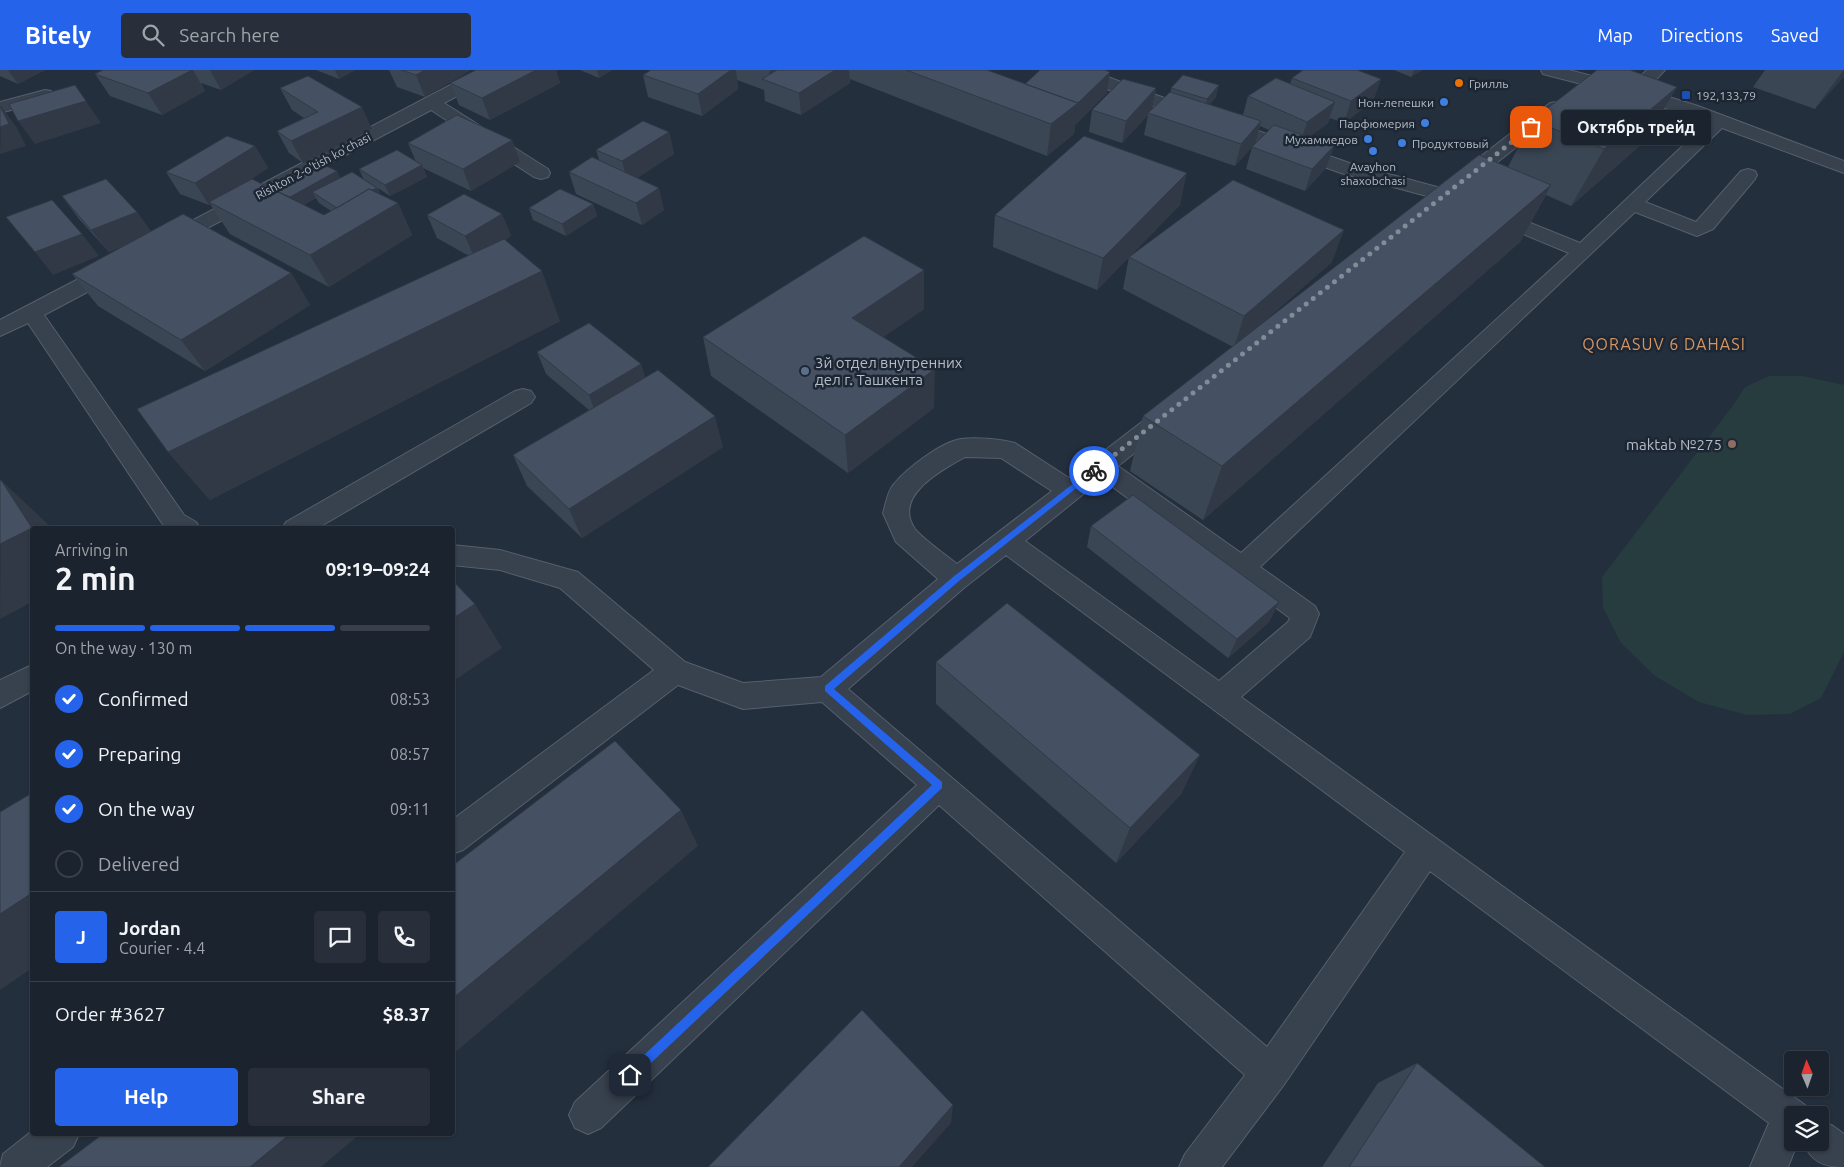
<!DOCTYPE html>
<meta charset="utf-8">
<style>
body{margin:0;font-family:Ubuntu,sans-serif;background:#282f3a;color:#f1f3f6;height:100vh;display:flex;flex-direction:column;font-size:19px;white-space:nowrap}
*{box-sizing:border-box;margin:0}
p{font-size:16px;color:#a0a4aa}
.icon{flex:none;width:28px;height:28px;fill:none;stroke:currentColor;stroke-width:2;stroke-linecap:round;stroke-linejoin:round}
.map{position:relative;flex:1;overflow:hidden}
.sheet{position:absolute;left:30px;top:456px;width:425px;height:610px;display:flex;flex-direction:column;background:#1b232e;border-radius:5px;box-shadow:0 1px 4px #0004,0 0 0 1px #39404a}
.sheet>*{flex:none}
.needle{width:32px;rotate:358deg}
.fabs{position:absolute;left:1784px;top:981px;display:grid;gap:10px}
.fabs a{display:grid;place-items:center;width:45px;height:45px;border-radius:5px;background:#1b232e;box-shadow:0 1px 4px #0004,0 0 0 1px #39404a;font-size:25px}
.pin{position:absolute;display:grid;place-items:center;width:42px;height:42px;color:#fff;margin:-21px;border-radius:10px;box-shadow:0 2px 8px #0006}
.courier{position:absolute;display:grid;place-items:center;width:50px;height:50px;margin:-25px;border:4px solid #2563eb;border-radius:50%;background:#fff;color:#222;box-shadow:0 1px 6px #0007}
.bubble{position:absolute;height:35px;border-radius:5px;background:#1b232e;box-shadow:0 1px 4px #0004,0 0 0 1px #39404a;font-size:16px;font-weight:700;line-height:35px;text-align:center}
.headline em{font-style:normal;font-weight:700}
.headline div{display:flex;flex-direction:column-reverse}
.headline{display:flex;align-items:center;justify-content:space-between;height:85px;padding:0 25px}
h1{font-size:32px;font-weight:700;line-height:38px}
.bar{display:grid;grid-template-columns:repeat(4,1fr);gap:8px 5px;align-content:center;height:60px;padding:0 25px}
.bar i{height:6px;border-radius:4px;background:#39404a}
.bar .current{background:#2563eb}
.bar p{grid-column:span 4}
.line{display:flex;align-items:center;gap:12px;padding:0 25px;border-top:1px solid #39404a}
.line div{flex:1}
.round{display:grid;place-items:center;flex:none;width:52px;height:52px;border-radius:5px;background:#282f3a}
ol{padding:0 25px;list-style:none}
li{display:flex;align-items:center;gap:15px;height:55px}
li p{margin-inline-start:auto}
li .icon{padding:5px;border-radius:50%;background:#2563eb;color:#fff;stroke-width:4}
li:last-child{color:#a0a4aa}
li i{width:28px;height:28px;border:2px solid #39404a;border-radius:50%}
.button{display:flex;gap:10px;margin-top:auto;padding:10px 25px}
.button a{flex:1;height:58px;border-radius:5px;background:#2563eb;color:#fff;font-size:20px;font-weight:700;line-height:58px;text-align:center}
.button a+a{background:#282f3a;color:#f1f3f6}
header{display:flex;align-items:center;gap:30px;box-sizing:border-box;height:70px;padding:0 25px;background:#2563eb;color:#fff}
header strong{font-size:24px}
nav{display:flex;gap:28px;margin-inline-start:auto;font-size:18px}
.search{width:350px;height:45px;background:#282f3a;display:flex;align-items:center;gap:12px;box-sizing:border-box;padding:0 18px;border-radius:5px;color:#a0a4aa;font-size:19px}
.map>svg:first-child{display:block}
.green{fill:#263c3f}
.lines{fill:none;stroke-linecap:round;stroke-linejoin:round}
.minor-casing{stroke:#565f6c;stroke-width:2}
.minor{fill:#38414e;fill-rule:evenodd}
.wall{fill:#3b4654;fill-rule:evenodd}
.shaded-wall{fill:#303945}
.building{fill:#455162;stroke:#303945}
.route{fill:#2563eb}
.done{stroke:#828b98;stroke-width:5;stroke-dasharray:0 9}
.food-dot{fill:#e8710a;stroke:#1d2633;stroke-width:2}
.transit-dot{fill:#1a4fb4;stroke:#1d2633;stroke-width:2}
.shop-dot{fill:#3f7fe0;stroke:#1d2633;stroke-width:2}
.service-dot{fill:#5c6f8a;stroke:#1d2633;stroke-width:2}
.education-dot{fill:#8d6e63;stroke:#1d2633;stroke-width:2}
.labels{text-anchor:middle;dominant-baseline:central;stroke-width:5;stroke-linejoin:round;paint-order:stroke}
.far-poi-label{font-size:12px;fill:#b4bcc9;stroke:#1d2633;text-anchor:start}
.far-street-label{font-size:12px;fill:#b4bcc9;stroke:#1d2633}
.poi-label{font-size:15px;fill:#b4bcc9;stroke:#1d2633;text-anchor:start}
.neighbourhood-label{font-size:16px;letter-spacing:1px;fill:#d59563;stroke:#1d2633}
</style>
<header>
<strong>Bitely</strong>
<div class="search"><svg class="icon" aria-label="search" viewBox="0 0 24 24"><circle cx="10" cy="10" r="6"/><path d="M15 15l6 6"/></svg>Search here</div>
<nav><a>Map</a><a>Directions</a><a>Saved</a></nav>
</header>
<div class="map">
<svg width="1844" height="1097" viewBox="0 0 1844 1097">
<rect width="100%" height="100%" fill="#242f3e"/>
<path class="green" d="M1769 306H1803L1844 315V582L1821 628 1790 644 1747 645 1699 632 1655 606 1621 573 1603 538 1602 507 1734 334 1745 317Z"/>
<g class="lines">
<defs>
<path id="minor" d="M479 0H500L498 4 444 33 548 99 550 103 548 107 541 109 534 107 431 40 175 175 168 177 161 175 158 171 161 167Z
M1067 0H1090L1139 19 1355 95 1452 121 1580 173 1708 52 1628 26 1543 4 1541 0H1569L1630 16 1647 0H1665L1646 20 1698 36 1844 91V103L1722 58 1645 132 1696 152 1741 101 1748 99 1755 101 1757 105 1755 109 1713 159 1697 166 1635 142 1260 497 1315 536 1319 544 1310 567 1241 627 1805 1035 1809 1045H1792V1072H1798L1788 1097H1750L1769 1053 1430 801 1283 1016 1222 1097H1179L1185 1084 1245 1005 939 735 601 1058 588 1064 575 1058 569 1045 575 1032 917 715 822 632 743 639 678 615 463 780 452 784V750L654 600 560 518 500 500 452 495V475L500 480 578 502 685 592 743 613 821 607 938 509 896 472 883 443C886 434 887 422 894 414 906 399 941 372 961 369 975 367 1001 369 1015 373L1069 408 1160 338 1168 336 1176 338 1180 344 1176 350 1118 396 1241 483 1569 183 1438 129 1341 103 1127 27 1069 4ZM965 387 1001 388 1052 421 957 494C946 485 923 469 915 459 892 426 942 400 965 387ZM1102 409 1290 548 1288 552 1219 611 1025 471ZM1006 485 1405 782 1267 977 848 619 965 517Z
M45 20 51 21 54 25 51 29 0 43V32Z
M1556 32 1562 33 1565 37 1562 41 1467 116 1460 118 1453 116 1450 112 1453 108 1550 33Z
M116 192 123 193 126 198 123 203 44 245 184 445 196 452 200 459H166L28 253 0 266V250L109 193Z
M523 319 531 321 535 327 531 333 316 459H282L286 452 515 321Z
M32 595V621L0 638V610Z
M1820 1050 1833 1056 1844 1064V1097C1824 1097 1811 1092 1803 1072H1820Z
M32 1061V1064H79L73 1077 47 1097H0L3 1084Z"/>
</defs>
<use href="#minor" class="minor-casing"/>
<use href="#minor" class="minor"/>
</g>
<path class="wall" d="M0 0H45L18 14 0 6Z
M103 0H254L221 20 201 13 205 21 162 45 110 26 95 4Z
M316 0H355L339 9Z
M389 0H469V1L425 27 397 17Z
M476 0H556L560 13 490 50 459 35 450 13Z
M580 0H612L599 8Z
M651 0H987L1025 14 1107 23 1075 55 1074 64 1047 86 850 9V13L801 45 765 31 764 20 737 10 738 19 702 46 648 27 643 5Z
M1394 0H1422L1411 7Z
M1765 0H1844L1815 39 1753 17Z
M1292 8 1381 9 1373 31 1344 53 1330 48 1327 54 1309 67 1334 76 1326 98 1305 121 1246 99 1252 77 1235 96 1144 65 1148 45 1122 73 1089 62 1092 40 1156 18 1152 39 1171 22V18L1216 27 1209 35 1243 45 1248 26 1290 14ZM1260 56 1269 60 1255 73Z
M1677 17 1643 73 1571 136 1546 125 1520 172 1203 450 1130 401 1143 346 1233 277 1123 219 1129 187 1332 192 1255 259 1508 97 1532 50Z
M280 18 372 59 303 93 289 83 277 61 304 48 292 40Z
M669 62 674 84 637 108 664 140 642 155 576 124 569 102 599 90 596 80Z
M512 70 520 92 471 121 423 98 427 107 390 126 378 118 380 124 398 133 412 165 329 217 230 164 210 134 209 135 180 124 166 102 255 76 268 98 244 114 274 120 337 101 340 108 364 110 359 99 416 92 408 73ZM316 128 319 133 331 141 324 145 304 135Z
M62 126 137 142 151 162 291 203 310 235 205 301 98 236 72 204 126 175 109 182 79 149Z
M593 134 597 146 566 166 533 150 529 138Z
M1180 135 1097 220 993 177 995 145Z
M502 144 511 166 505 170 560 251 210 430 168 382 469 186 437 168 427 145Z
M924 200V239L883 267 934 338 848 403 711 306 703 267Z
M537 282 641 294 645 308 723 377 582 468 527 416 513 385 589 340 546 304Z
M1091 456 1279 532 1269 552 1228 588 1087 477Z
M936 592 1182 723 1116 793 936 634Z
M1417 993 1545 1097H1322L1378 1013Z"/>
<path class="shaded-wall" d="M8 0H45L18 14Z
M192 0H193L205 21 162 45 148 23Z
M210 0H254L221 20Z
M335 0H355L339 9Z
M425 0H469V1L425 27 416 5Z
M536 0H556L560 13 490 50 482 28Z
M597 0H612L599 8Z
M731 0H736L738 19 702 46 698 24Z
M771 0H796L770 12 769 2Z
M835 0H849L850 13 801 45 799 23Z
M1414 0H1422L1411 7Z
M1844 0V7L1815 39Z
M1110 2 1107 23 1075 55 1074 64 1047 86 1051 54Z
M1381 9 1373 31 1344 53 1351 31Z
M75 15 101 53 35 74 18 51Z
M1219 15 1216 27 1205 40 1207 29Z
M1677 17 1643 73 1571 136 1604 79Z
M1156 18 1152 40 1148 43V45L1122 73 1126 51Z
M1335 32 1327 54 1300 74 1307 52Z
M1 36 17 58 26 76 0 84Z
M362 37 372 59 303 93 291 71Z
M1261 51 1255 74 1235 96 1241 74Z
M669 62 674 84 628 114 622 91Z
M512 70 520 92 471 121 463 99Z
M255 76 268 98 212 134 209 132 210 134 209 135 195 113Z
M1334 76 1326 98 1305 121 1312 99Z
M422 95 427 107 390 126 385 115Z
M337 101 343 113 312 122 316 128 293 141 287 129Z
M1187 103 1180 135 1097 220 1103 188Z
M1551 115 1520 172 1203 450 1222 396Z
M377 118 383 129 337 138Z
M659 118 664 140 642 155 636 133Z
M398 133 412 165 329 217 310 185Z
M593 134 597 146 566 166 562 154Z
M137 142 153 164 109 182 91 160Z
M502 144 511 166 475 189 465 166Z
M1344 160 1332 192 1234 278 1244 246Z
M82 164 99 186 53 205 35 182Z
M924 200V239L855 287 852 248Z
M542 201 560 251 210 430 168 382Z
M291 203 310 235 205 301 181 270Z
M641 294 648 316 597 347 589 325Z
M935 299 934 338 848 403 845 365Z
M715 346 723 377 582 468 569 439Z
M1 410 53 459H32V532L0 549Z
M1279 532 1269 552 1228 588 1237 569Z
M475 534 502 578 452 612V549Z
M1200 685 1182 723 1116 793 1130 758Z
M681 740 698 776 452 985V929Z
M32 823V898L0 920V844Z
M953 1035 951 1053 912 1097H899Z
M290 1064H360L321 1097H250Z"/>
<path class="building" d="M103 0H192L148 23 95 4Z
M401 0H425L416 5Z
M476 0H536L482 28 450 13Z
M651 0H731L698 24 643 5Z
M777 0H835L799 23 762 9Z
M906 0H987L1078 33 1051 54Z
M1040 0H1105L1110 2 1078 33 1025 14Z
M1303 0H1357L1381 9 1351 31 1292 8Z
M1597 0H1630L1677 17 1604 79 1532 50Z
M1183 5 1219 15 1207 29 1171 18Z
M308 6 362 37 291 71 277 61 318 42 280 18Z
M1276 8 1335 32 1307 52 1248 26Z
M1123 9 1156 18 1126 51 1092 40Z
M75 15 86 31 18 51 9 34Z
M1170 22 1261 51 1241 74 1148 43Z
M0 36 9 54 0 57Z
M457 45 512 70 463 99 408 73Z
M643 51 669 62 622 91 596 80Z
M1274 55 1334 76 1312 99 1252 77Z
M227 66 255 76 195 113 166 102Z
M1084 66 1187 103 1103 188 995 145Z
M397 80 422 95 385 115 359 99Z
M1479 85 1551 115 1222 396 1143 346Z
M592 87 659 118 636 133 569 102Z
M322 94 337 101 290 127 274 120Z
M352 102 377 118 372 120 369 119 337 138 312 122Z
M106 109 137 142 91 160 62 126Z
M252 109 324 145 369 119 398 133 310 185 209 132Z
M1233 110 1344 160 1244 246 1129 187Z
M560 119 593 134 562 154 529 138Z
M464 124 502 144 465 166 427 145Z
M52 130 82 164 35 182 6 147Z
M183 144 291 203 181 270 72 204Z
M864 166 924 200 852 248 935 299 845 365 703 267Z
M504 169 542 201 168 382 137 339Z
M589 253 641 294 589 325 537 282Z
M658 300 715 346 569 439 513 385Z
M1 410 32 458 0 474V411Z
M1133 425 1279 532 1237 569 1091 456Z
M452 510 475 534 452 549Z
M1007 533 1200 685 1130 758 936 592Z
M615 671 681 740 452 929V796Z
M32 723V823L0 844V742Z
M862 940 953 1035 899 1097H708Z
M1417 993 1545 1097H1349Z
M103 1064H290L250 1097H59Z"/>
<path class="route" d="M1092 399H1097L1098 401 959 511 834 619 942 712V718L634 1009 630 1010 627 1009 625 1005 627 1001 932 715 825 621V616L953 507Z"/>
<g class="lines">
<path class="done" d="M1094 401 1531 57"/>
</g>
<circle class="food-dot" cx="1459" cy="13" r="5"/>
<rect class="transit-dot" x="1681" y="20" width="10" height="10" rx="2.5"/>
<g class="shop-dot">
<circle cx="1444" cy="32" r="5"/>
<circle cx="1425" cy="53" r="5"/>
<circle cx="1368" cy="69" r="5"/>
<circle cx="1402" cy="73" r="5"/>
<circle cx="1373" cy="81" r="5"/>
</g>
<circle class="service-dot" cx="805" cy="301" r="5"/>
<circle class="education-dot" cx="1732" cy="374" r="5"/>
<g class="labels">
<g class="far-poi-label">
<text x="1469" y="13">Грилль</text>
<text x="1696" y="25">192,133,79</text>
<text x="1434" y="32" text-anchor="end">Нон-лепешки</text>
<text x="1415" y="53" text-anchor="end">Парфюмерия</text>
<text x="1358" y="69" text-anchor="end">Мухаммедов</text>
<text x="1412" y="73">Продуктовый</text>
<text x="1373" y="96" text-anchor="middle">Avayhon<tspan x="1373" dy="14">shaxobchasi</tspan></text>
</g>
<g class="far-street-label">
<text transform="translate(313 96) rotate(-28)">Rishton 2-o'tish ko'chasi</text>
</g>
<g class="poi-label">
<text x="815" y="292">3й отдел внутренних<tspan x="815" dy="17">дел г. Ташкента</tspan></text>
<text x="1722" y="374" text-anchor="end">maktab №275</text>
</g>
<g class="neighbourhood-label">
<text x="1664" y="274">QORASUV 6 DAHASI</text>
</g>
</g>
</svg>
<div class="fabs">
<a><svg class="needle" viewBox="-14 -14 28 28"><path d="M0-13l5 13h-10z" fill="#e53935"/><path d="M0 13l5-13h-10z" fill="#a0a4aa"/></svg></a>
<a><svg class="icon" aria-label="layers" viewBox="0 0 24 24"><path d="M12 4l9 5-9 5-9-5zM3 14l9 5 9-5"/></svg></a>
</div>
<div class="pin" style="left:1531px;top:57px;background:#ea580c"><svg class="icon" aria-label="bag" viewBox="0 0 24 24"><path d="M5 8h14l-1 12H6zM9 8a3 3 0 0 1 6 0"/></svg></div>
<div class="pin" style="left:630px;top:1005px;background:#1f2937"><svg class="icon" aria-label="home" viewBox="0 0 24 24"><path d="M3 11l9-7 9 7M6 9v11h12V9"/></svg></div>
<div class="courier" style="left:1094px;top:401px"><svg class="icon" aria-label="bike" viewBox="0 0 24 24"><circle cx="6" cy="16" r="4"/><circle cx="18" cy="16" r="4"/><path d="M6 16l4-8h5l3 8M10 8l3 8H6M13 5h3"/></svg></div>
<div class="bubble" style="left:1561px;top:40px;width:150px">Октябрь трейд</div>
<section class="sheet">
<div class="headline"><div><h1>2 min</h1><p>Arriving in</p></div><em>09:19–09:24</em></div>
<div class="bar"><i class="current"></i><i class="current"></i><i class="current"></i><i></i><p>On the way · 130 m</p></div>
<ol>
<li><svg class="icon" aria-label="check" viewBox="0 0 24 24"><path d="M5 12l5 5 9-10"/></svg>Confirmed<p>08:53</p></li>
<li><svg class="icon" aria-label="check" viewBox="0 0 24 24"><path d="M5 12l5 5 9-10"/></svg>Preparing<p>08:57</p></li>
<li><svg class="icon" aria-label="check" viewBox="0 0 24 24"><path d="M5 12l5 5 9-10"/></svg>On the way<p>09:11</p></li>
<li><i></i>Delivered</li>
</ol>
<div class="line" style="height:90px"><b class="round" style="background:#2563eb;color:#fff">J</b><div><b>Jordan</b><p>Courier · 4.4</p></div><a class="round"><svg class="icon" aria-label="chat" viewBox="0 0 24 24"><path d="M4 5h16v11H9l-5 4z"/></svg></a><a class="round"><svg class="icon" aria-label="phone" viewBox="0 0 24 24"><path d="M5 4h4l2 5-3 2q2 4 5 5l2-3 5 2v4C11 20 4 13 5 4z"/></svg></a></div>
<div class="line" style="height:65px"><div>Order #3627</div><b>$8.37</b></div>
<div class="button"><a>Help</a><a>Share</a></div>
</section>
</div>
